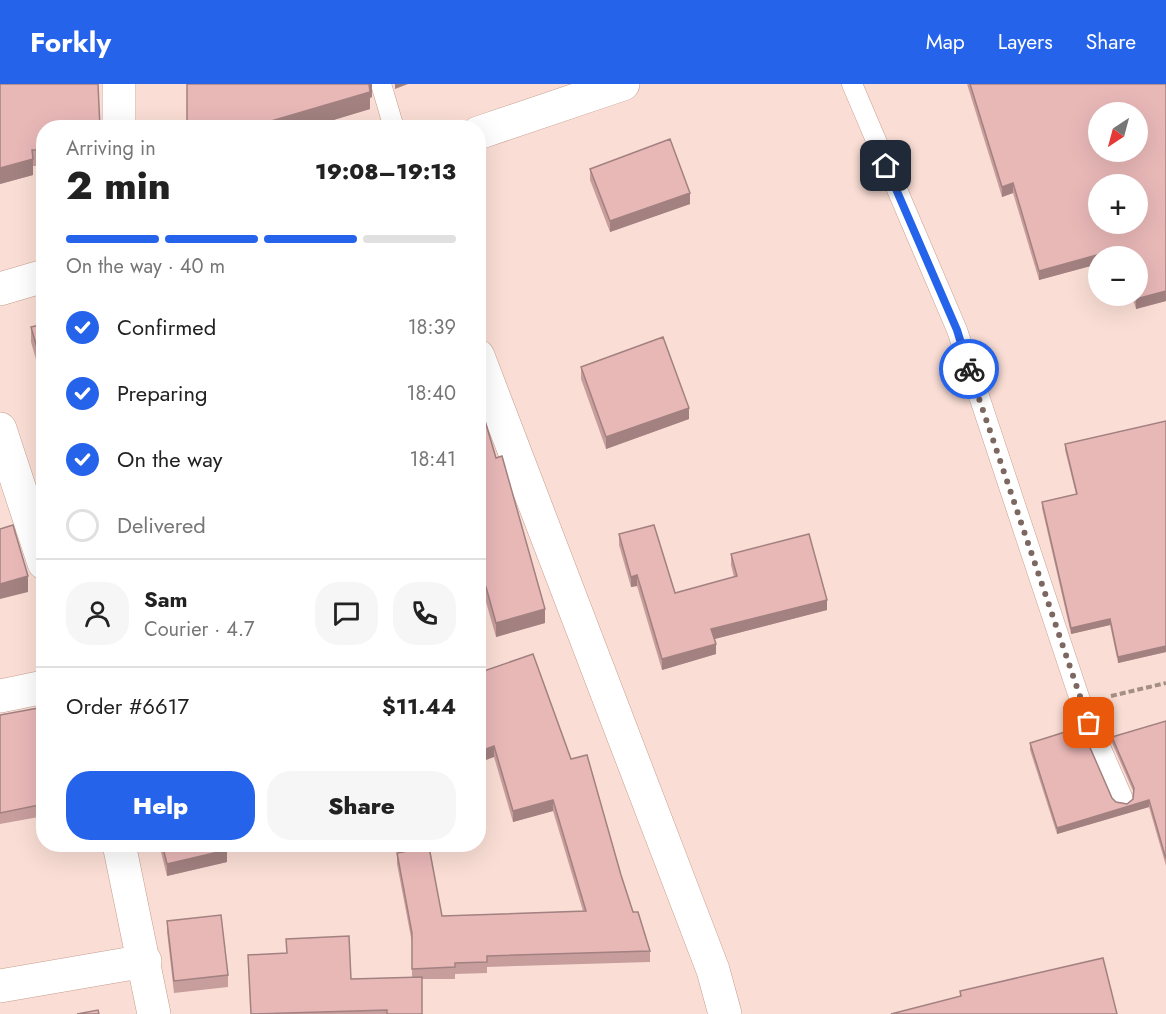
<!DOCTYPE html>
<meta charset="utf-8">
<style>
body{margin:0;font-family:Jost,sans-serif;background:#f6f6f6;color:#222;height:100vh;display:flex;flex-direction:column;font-size:22px;white-space:nowrap}
*{box-sizing:border-box;margin:0}
p{font-size:20px;color:#767676}
.icon{flex:none;width:33px;height:33px;fill:none;stroke:currentColor;stroke-width:2;stroke-linecap:round;stroke-linejoin:round}
.map{position:relative;flex:1;overflow:hidden}
.drawer{position:absolute;left:36px;top:36px;width:450px;height:732px;display:flex;flex-direction:column;background:#fff;border-radius:24px;box-shadow:0 6px 24px #0002}
.drawer>*{flex:none}
.needle{width:39px;rotate:216deg}
.buttons{position:absolute;left:1088px;top:18px;display:grid;gap:12px}
.buttons a{display:grid;place-items:center;width:60px;height:60px;border-radius:50%;background:#fff;box-shadow:0 6px 24px #0002;font-size:30px}
.pin{position:absolute;display:grid;place-items:center;width:51px;height:51px;color:#fff;margin:-26px;border-radius:12px;box-shadow:0 3px 9px #0006}
.courier{position:absolute;display:grid;place-items:center;width:60px;height:60px;margin:-30px;border:4px solid #2563eb;border-radius:50%;background:#fff;color:#222;box-shadow:0 2px 8px #0007}
.head em{font-style:normal;font-weight:800}
.head div{display:flex;flex-direction:column-reverse}
.head{display:flex;align-items:center;justify-content:space-between;height:102px;padding:0 30px}
h1{font-size:39px;font-weight:800;line-height:45px}
.bar{display:grid;grid-template-columns:repeat(4,1fr);gap:9px 6px;align-content:center;height:72px;padding:0 30px}
.bar i{height:8px;border-radius:4px;background:#e0e0e0}
.bar .current{background:#2563eb}
.bar p{grid-column:span 4}
.line{display:flex;align-items:center;gap:15px;padding:0 30px;border-top:2px solid #e0e0e0}
.line div{flex:1}
.round{display:grid;place-items:center;flex:none;width:63px;height:63px;border-radius:24px;background:#f6f6f6}
ol{padding:0 30px;list-style:none}
li{display:flex;align-items:center;gap:18px;height:66px}
li p{margin-inline-start:auto}
li .icon{padding:6px;border-radius:50%;background:#2563eb;color:#fff;stroke-width:4}
li:last-child{color:#767676}
li i{width:33px;height:33px;border:3px solid #e0e0e0;border-radius:50%}
.action{display:flex;gap:12px;margin-top:auto;padding:12px 30px}
.action a{flex:1;height:69px;border-radius:24px;background:#2563eb;color:#fff;font-size:24px;font-weight:800;line-height:69px;text-align:center}
.action a+a{background:#f6f6f6;color:#222}
header{display:flex;align-items:center;gap:36px;box-sizing:border-box;height:84px;padding:0 30px;background:#2563eb;color:#fff}
header strong{font-size:28px}
nav{display:flex;gap:33px;margin-inline-start:auto;font-size:21px}
.map>svg:first-child{display:block}
.lines{fill:none;stroke-linecap:round;stroke-linejoin:round}
.lane-casing{stroke:#c79c8d;stroke-width:21}
.street-casing{stroke:#c79c8d;stroke-width:34}
.secondary-casing{stroke:#c79c8d;stroke-width:34}
.path{stroke:#a58e86;stroke-width:4;stroke-dasharray:6 3;stroke-linecap:butt}
.lane{stroke:#fff;stroke-width:20}
.street{stroke:#fff;stroke-width:33}
.secondary{stroke:#fff;stroke-width:33}
.wall{fill:#c89e9d}
.shaded-wall{fill:#a28180}
.building{fill:#e8b8b7;stroke:#a28180;stroke-width:1.5;fill-rule:evenodd}
.done{stroke:#7d6861;stroke-width:6;stroke-dasharray:0 10.8}
.route{stroke:#2563eb;stroke-width:8}
</style>
<header>
<strong>Forkly</strong>
<nav><a>Map</a><a>Layers</a><a>Share</a></nav>
</header>
<div class="map">
<svg width="1166" height="930" viewBox="0 0 1166 930">
<rect width="100%" height="100%" fill="#faded5"/>
<g class="lines">
<defs>
<path id="lane" d="M381 0 394 44
M852 0 957 246 1081 619 1123 715"/>
<path id="street" d="M119 0V44
M478 272 713 886 725 930
M0 345 44 479
M0 612 44 603
M119 760 154 930
M0 902 145 877"/>
<path id="secondary" d="M478 49 623 0
M0 205 44 192"/>
</defs>
<use href="#lane" class="lane-casing"/>
<use href="#street" class="street-casing"/>
<use href="#secondary" class="secondary-casing"/>
<path class="path" d="M1111 612 1166 599"/>
<use href="#lane" class="lane"/>
<use href="#street" class="street"/>
<use href="#secondary" class="secondary"/>
</g>
<path class="wall" d="M187 0H372V13L370 14V25L307 44H187Z
M967 0H1166V217L1136 225 1132 212H1137V172H1098V180L1039 196 1013 109 1002 113Z
M44 44V82H33V91L0 100Z
M590 85 690 120 610 148 590 96Z
M44 240V303L31 258V243Z
M581 283 689 335 606 365 581 295Z
M478 323 545 539 496 553 486 518 478 520Z
M1166 337V568L1118 579 1110 541 1071 550 1042 424V418L1076 410 1065 366V360Z
M619 450 675 509 734 493 731 481V470L827 526 714 555 716 570 662 586 637 502 631 503 619 461Z
M478 589 571 675 621 791 633 828 650 867V878L487 883V889L455 890V895H422V930H250L351 895 412 893V859L397 780V769L442 832 583 827 553 727 513 738 494 673Z
M44 623V732L0 740V631Z
M1166 637V782L1149 723 1057 750 1030 666V659L1116 718 1127 720 1133 715 1134 709 1112 659V653Z
M159 760H225L227 778 167 792Z
M167 837 228 891V903L174 909 167 848Z"/>
<path class="shaded-wall" d="M368 0H372V13L370 14V25L307 44H247Z
M395 0H408L395 5Z
M33 75V91L0 100V84Z
M1013 99V109L1002 113V103Z
M690 109V120L610 148V137Z
M1122 164V172H1098V180L1039 196V187Z
M1166 207V217L1136 225V215Z
M689 324V335L606 365V353Z
M637 491V502L631 503V493Z
M28 492V508L0 515V500Z
M486 503V518L478 520V506Z
M827 516V526L711 556V545Z
M545 525V539L496 553V539Z
M1110 535V541L1071 550V544Z
M716 560V570L662 586V575Z
M1166 562V568L1118 579V573Z
M494 662V673L478 679V668Z
M553 716V727L513 738V727Z
M1149 716V723L1057 750V744Z
M227 766V778L167 792V780Z"/>
<path class="building" d="M0 0H98L100 44H44V66H32L33 75 0 84Z
M187 0H369L370 8 247 44H195L187 37Z
M970 0H1166V207L1136 215 1135 212H1137V172H1124L1122 164 1039 187 1013 99 1002 103ZM1098 28H1137V68H1098ZM1098 100H1137V140H1098Z
M670 55 690 109 610 137 590 85Z
M44 240V288L31 243Z
M663 253 689 324 606 353 581 283Z
M478 323H481L496 374 502 372 545 525 496 539 486 503 478 506Z
M1166 337V562L1118 573 1110 535 1071 544 1042 418 1077 410 1065 360Z
M13 441 28 492 0 500V445Z
M654 441 675 509 737 492 731 470 809 450 827 516 711 545 716 560 662 575 637 491 631 493 619 450Z
M533 570 571 675 587 671 621 791 633 828H638L650 867 487 872V878L455 879V883L412 885V849L397 769 429 763 442 832 586 827 553 716 513 727 494 662 478 668V589Z
M44 623V720L0 729V631Z
M1166 637V775L1149 716 1057 744 1030 659 1081 643 1112 714 1116 718 1127 720 1133 715 1134 704 1112 653Z
M162 760H225L227 766 167 780Z
M221 831 228 891 174 897 167 837Z
M349 852 351 895 422 893V930H387V926L251 930 248 871 287 869 286 855Z
M1103 874 1117 930H891L961 912 960 907Z
M98 926 99 930H77Z"/>
<g class="lines">
<path class="done" d="M969 285 1089 639"/>
<path class="route" d="M886 82 957 246 969 285"/>
</g>
</svg>
<div class="buttons">
<a><svg class="needle" viewBox="-14 -14 28 28"><path d="M0-13l5 13h-10z" fill="#e53935"/><path d="M0 13l5-13h-10z" fill="#767676"/></svg></a>
<a>+</a>
<a>−</a>
</div>
<div class="pin" style="left:1089px;top:639px;background:#ea580c"><svg class="icon" aria-label="bag" viewBox="0 0 24 24"><path d="M5 8h14l-1 12H6zM9 8a3 3 0 0 1 6 0"/></svg></div>
<div class="pin" style="left:886px;top:82px;background:#1f2937"><svg class="icon" aria-label="home" viewBox="0 0 24 24"><path d="M3 11l9-7 9 7M6 9v11h12V9"/></svg></div>
<div class="courier" style="left:969px;top:285px"><svg class="icon" aria-label="bike" viewBox="0 0 24 24"><circle cx="6" cy="16" r="4"/><circle cx="18" cy="16" r="4"/><path d="M6 16l4-8h5l3 8M10 8l3 8H6M13 5h3"/></svg></div>
<section class="drawer">
<div class="head"><div><h1>2 min</h1><p>Arriving in</p></div><em>19:08–19:13</em></div>
<div class="bar"><i class="current"></i><i class="current"></i><i class="current"></i><i></i><p>On the way · 40 m</p></div>
<ol>
<li><svg class="icon" aria-label="check" viewBox="0 0 24 24"><path d="M5 12l5 5 9-10"/></svg>Confirmed<p>18:39</p></li>
<li><svg class="icon" aria-label="check" viewBox="0 0 24 24"><path d="M5 12l5 5 9-10"/></svg>Preparing<p>18:40</p></li>
<li><svg class="icon" aria-label="check" viewBox="0 0 24 24"><path d="M5 12l5 5 9-10"/></svg>On the way<p>18:41</p></li>
<li><i></i>Delivered</li>
</ol>
<div class="line" style="height:108px"><a class="round"><svg class="icon" aria-label="person" viewBox="0 0 24 24"><circle cx="12" cy="8" r="4"/><path d="M4 21q1-7 8-7t8 7"/></svg></a><div><b>Sam</b><p>Courier · 4.7</p></div><a class="round"><svg class="icon" aria-label="chat" viewBox="0 0 24 24"><path d="M4 5h16v11H9l-5 4z"/></svg></a><a class="round"><svg class="icon" aria-label="phone" viewBox="0 0 24 24"><path d="M5 4h4l2 5-3 2q2 4 5 5l2-3 5 2v4C11 20 4 13 5 4z"/></svg></a></div>
<div class="line" style="height:78px"><div>Order #6617</div><b>$11.44</b></div>
<div class="action"><a>Help</a><a>Share</a></div>
</section>
</div>
